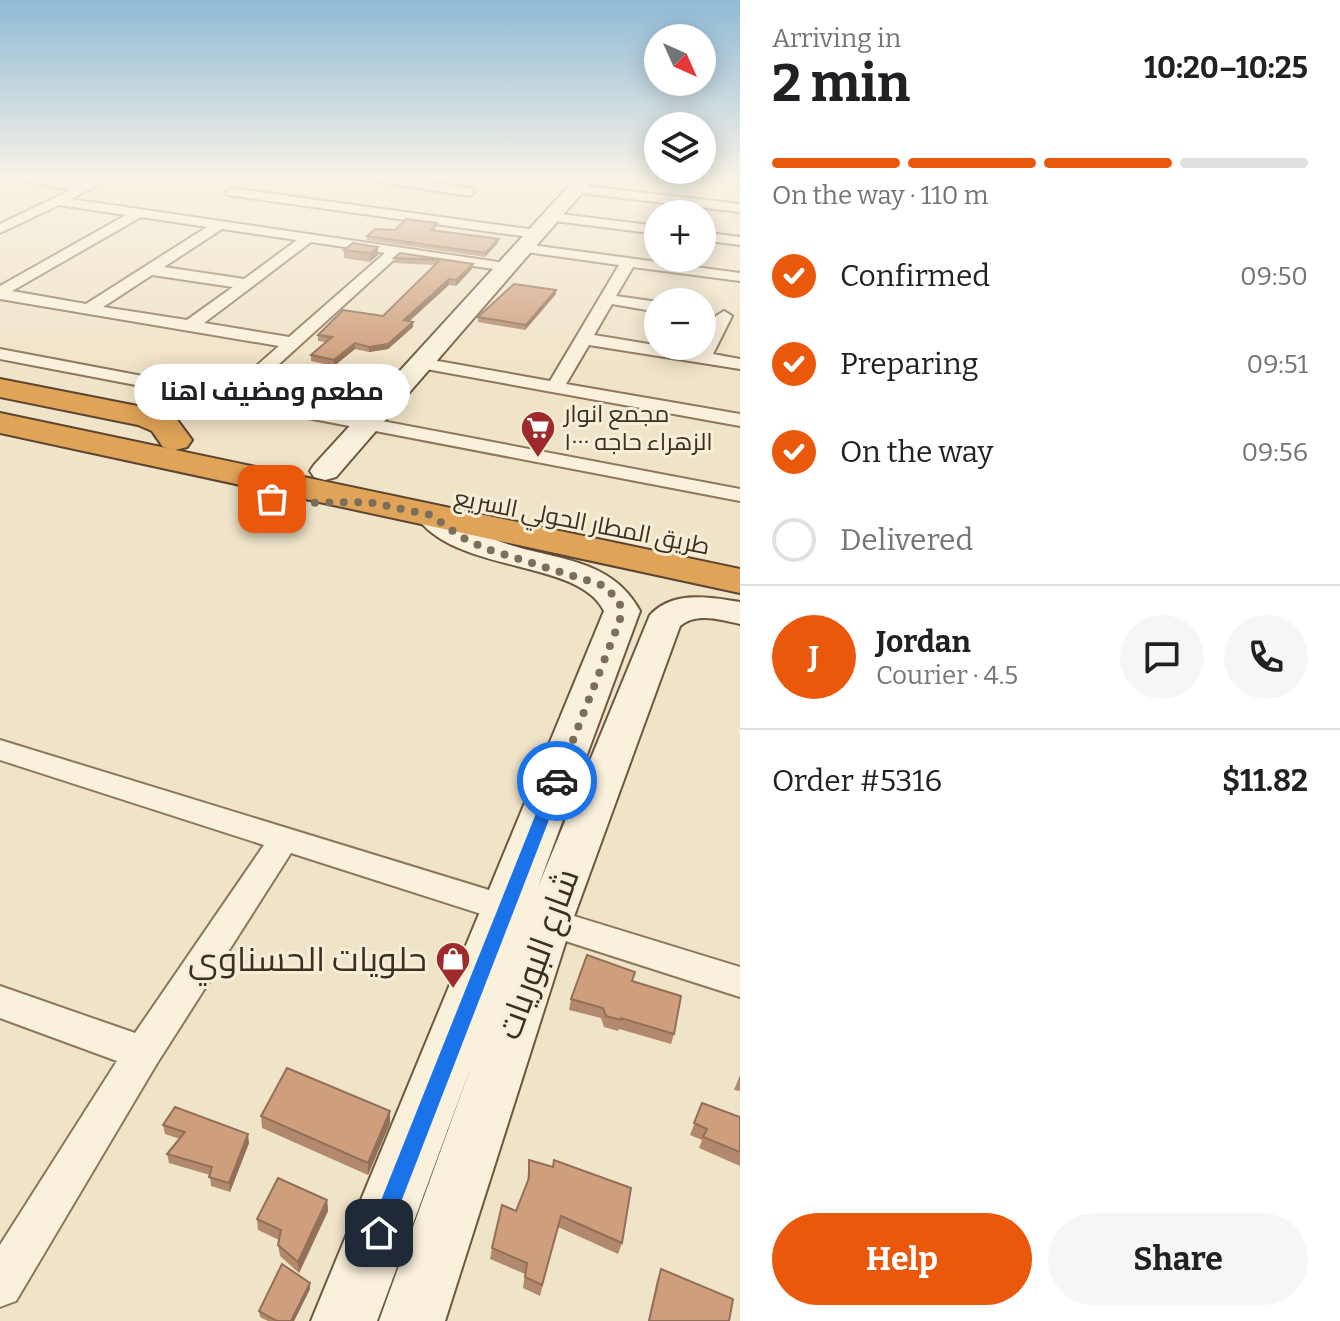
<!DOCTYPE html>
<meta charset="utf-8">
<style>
body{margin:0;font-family:Bitter,Cairo,serif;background:#f6f6f6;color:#202124;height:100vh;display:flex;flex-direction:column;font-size:30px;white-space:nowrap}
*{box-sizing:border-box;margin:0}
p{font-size:26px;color:#757577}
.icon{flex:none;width:44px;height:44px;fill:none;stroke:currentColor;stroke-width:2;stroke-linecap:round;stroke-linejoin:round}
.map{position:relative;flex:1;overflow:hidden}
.details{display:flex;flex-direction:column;background:#fff;width:600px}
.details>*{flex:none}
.needle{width:52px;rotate:135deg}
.buttons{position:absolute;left:644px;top:24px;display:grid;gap:16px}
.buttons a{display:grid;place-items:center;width:72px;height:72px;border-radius:50%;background:#fff;box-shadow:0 4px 20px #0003;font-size:40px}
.pin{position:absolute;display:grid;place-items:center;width:68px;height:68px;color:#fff;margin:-34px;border-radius:16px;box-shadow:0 4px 12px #0006}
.courier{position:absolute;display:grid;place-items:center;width:80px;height:80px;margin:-40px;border:6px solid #1a73e8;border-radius:50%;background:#fff;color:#222;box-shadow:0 2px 10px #0007}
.bubble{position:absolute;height:56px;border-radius:28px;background:#fff;box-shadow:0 4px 20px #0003;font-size:26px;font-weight:700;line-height:56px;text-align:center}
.headline em{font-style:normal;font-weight:700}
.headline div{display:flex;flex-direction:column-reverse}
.headline{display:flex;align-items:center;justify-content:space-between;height:136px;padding:0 32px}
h1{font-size:52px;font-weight:700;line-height:60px}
.bar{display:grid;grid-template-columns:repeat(4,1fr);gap:12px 8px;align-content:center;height:96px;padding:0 32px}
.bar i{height:10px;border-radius:6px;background:#e0e0e0}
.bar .selected{background:#ea580c}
.bar p{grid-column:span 4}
.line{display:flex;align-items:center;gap:20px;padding:0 32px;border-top:2px solid #e0e0e0}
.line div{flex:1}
.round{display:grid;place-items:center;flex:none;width:84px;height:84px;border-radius:42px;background:#f6f6f6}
ol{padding:0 32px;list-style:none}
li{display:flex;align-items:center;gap:24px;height:88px}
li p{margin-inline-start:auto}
li .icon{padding:8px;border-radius:50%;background:#ea580c;color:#fff;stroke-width:4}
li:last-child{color:#757577}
li i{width:44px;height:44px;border:4px solid #e0e0e0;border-radius:50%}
.primary-button{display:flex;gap:16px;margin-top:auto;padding:16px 32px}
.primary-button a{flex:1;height:92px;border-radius:48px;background:#ea580c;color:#fff;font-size:32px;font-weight:700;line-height:92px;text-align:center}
.primary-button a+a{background:#f6f6f6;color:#202124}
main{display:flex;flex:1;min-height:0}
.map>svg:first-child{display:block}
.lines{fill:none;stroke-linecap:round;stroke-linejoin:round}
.street-casing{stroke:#8d765c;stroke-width:4}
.secondary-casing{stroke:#6f573f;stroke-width:4}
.highway-casing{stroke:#5b4430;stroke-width:4}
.street{fill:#faf1dc;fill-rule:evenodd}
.secondary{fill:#faf1dc;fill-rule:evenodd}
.highway{fill:#e0a458;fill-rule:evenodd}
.wall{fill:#b2896c}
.shaded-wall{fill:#916f58}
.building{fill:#cf9f7d;stroke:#916f58;stroke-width:2}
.route{fill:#1a73e8}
.done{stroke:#7c6e5b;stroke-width:8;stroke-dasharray:0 14.4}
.labels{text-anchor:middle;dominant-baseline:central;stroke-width:6;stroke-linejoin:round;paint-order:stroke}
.far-poi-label{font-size:24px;fill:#3d2e20;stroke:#f7eed8;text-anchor:start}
.far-street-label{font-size:24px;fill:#3d2e20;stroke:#f7eed8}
.near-street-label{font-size:34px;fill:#3d2e20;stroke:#f7eed8}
.near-poi-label{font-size:34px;fill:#3d2e20;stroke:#f7eed8;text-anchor:end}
</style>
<main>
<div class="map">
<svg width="740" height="1321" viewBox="0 0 740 1321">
<rect width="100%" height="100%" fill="#f0e4c8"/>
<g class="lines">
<defs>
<path id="street" d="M11 178C34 178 55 182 78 183 88 184 98 178 110 178L71 199 512 264 514 267 507 271 399 255 245 395 740 489V501L0 359V349L227 392 279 346 0 299V286L126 215 59 205 0 233V224L71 190ZM141 217 207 227 86 304 12 291ZM222 229 297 240 244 279 164 267ZM311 242 385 253 289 337 204 323ZM152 275 233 287 187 320 103 307Z
M355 178H392L469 188 475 192 469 196Z
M714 178H740V185Z
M577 185 740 204V212L573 192 571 189Z
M231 188 536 230 543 234 536 238 227 195 225 192Z
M552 213 658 226V234L547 220 545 217Z
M702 232 740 237V245L702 240Z
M524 244 740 273V281L633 267 616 296 658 302V312L612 304 594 335 697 352 716 316 724 311 732 316 713 354 740 359V369L589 345 566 384 740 414V426L415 367 412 363 421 358 550 381 619 265 519 251V245Z
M0 740 740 967V997L291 853 156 1065 16 1301 0 1307V1245L117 1061 0 1018V986L135 1033 264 845 0 760Z"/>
<path id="secondary" d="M576 178H595L336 477 325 480 314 477 310 471 314 465Z
M431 505C454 511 473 532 496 540 549 561 610 555 640 611L538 887 650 615C673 590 710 597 740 602V624C720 620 697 612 680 626L572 922 445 1321H379L472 1064 377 1321H311L604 611C578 558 456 575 415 515L420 508Z"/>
<path id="highway" d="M0 379 158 410 175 417 192 440 187 447 175 450 163 447 152 431 138 425 0 397Z
M0 413 740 569V593L0 433Z"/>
</defs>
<use href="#street" class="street-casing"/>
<use href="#secondary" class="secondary-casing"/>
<use href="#highway" class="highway-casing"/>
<use href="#street" class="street"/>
<use href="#secondary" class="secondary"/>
<use href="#highway" class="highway"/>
</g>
<path class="wall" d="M437 227 434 230 499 239 498 243 485 257 367 240V236L395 230Z
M353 243 378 255 370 262 344 258V250Z
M400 253 473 264 472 269 456 286 449 285 409 321 413 322V327L388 349 369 352 355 349 334 366 311 361V355L326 342 318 341V335L383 316 435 265 394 263V258Z
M556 294 525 330 478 322V317Z
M632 981 674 1034 671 1044 619 1029 618 1031 604 1027 601 1018 569 1010 571 999Z
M740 1075V1091L734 1090Z
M702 1103 740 1117V1166L699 1148 702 1140 690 1135Z
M390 1111V1123L368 1175 262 1128 261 1116Z
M163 1125 249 1143 230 1192 211 1186 210 1175 169 1163 167 1154 180 1139 165 1134Z
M529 1160 622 1243 618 1254 558 1227 540 1296 523 1288 525 1274 490 1259 492 1248 516 1211 527 1183Z
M327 1200 328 1211 299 1273 280 1256 278 1245 279 1240 258 1230 257 1219Z
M661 1269 729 1321H648L657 1280Z
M310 1283V1289L294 1321H268L260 1317 259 1311Z"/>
<path class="shaded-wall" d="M499 239 498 243 485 257V253Z
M378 247V255L370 262V253Z
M473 264 472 269 456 286V280Z
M449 279V285L404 326V320Z
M556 290V294L525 330 526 325Z
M413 322V327L388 349 369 352V347Z
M355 343V349L334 366V360Z
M390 1111V1123L368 1175V1163Z
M248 1134 249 1143 230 1192 229 1183Z
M327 1200 328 1211 299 1273 298 1262Z
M310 1283V1289L294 1321H291Z"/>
<path class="building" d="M406 219 437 223 431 230 499 239 485 253 367 236 375 229 395 230Z
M353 243 378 247 370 253 344 250Z
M400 253 473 264 456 280 449 279 404 320 413 322 388 344 369 347 355 343 334 360 311 355 332 337 318 335 343 310 383 316 440 260 394 258Z
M514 284 556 290 526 325 478 317Z
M587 955 635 972 632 981 681 996 674 1034 621 1018V1020L606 1016 603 1008 571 999Z
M287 1068 390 1111 368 1163 261 1116Z
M702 1103 740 1117V1152L703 1137 707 1129 694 1123Z
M175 1107 248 1134 229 1183 209 1177 212 1167 167 1154 185 1132 163 1125Z
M529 1160 553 1167 554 1160 631 1188 622 1243 561 1216 542 1285 525 1277 527 1263 492 1248 502 1205 516 1211 529 1178Z
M278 1178 327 1200 298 1262 278 1245 281 1230 257 1219Z
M282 1264 310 1283 291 1321H277L259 1311Z
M661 1269 733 1299 729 1321H649Z"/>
<linearGradient id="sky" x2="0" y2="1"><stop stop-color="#8fbad6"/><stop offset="0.49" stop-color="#f8f3e6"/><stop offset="1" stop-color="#f8f3e6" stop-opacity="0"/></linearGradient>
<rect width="740" height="363" fill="url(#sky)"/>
<path class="route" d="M557 776 564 781 389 1233 386 1240 379 1243 371 1240 368 1233 549 781Z"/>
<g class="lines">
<path class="done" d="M272 499 303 503 368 502 431 515 461 537 487 549 605 586 620 603V620L557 781"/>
</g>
<defs>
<symbol id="supermarket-pin" viewBox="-11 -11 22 30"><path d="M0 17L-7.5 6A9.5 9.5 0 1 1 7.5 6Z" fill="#9e2a2b" stroke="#f7eed8"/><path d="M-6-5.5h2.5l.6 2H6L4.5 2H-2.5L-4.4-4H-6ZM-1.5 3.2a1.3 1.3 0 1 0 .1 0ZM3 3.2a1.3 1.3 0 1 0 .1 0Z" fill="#fff"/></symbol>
<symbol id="shop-pin" viewBox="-11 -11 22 30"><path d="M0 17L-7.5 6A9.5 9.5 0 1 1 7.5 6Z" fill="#9e2a2b" stroke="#f7eed8"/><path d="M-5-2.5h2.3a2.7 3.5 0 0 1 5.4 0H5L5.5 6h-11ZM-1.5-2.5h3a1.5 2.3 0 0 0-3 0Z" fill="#fff"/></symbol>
</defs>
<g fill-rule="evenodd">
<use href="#supermarket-pin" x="518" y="408" width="40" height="54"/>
<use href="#shop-pin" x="433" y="939" width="40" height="54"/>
</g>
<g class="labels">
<g class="far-poi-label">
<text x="564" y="414">مجمع انوار<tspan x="564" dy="28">الزهراء حاجه ١٠٠٠</tspan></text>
</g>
<g class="far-street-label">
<text transform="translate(582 522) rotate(11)">طريق المطار الحولي السريع</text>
</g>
<g class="near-street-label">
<text transform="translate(538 954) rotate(-70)">شارع البوريات</text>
</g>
<g class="near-poi-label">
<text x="427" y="959">حلويات الحسناوي</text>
</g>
</g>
</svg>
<div class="buttons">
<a><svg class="needle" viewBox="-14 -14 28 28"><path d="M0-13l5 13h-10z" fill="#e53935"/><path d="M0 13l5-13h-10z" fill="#757577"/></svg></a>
<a><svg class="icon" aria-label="layers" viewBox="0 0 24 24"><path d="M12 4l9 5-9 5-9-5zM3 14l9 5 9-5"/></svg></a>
<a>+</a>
<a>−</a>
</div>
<div class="pin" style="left:272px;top:499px;background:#ea580c"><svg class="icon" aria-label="bag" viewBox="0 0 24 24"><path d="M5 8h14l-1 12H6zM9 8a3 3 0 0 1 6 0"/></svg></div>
<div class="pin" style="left:379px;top:1233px;background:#1f2937"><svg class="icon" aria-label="home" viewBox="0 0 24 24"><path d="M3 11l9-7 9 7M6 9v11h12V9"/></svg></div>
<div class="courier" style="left:557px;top:781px"><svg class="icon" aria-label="car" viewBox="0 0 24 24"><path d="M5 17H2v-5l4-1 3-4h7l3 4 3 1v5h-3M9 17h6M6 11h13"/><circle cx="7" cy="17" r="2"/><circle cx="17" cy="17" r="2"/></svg></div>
<div class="bubble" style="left:134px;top:364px;width:276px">مطعم ومضيف اهنا</div>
</div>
<section class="details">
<div class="headline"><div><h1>2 min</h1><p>Arriving in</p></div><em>10:20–10:25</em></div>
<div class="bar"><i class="selected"></i><i class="selected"></i><i class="selected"></i><i></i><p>On the way · 110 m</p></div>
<ol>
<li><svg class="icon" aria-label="check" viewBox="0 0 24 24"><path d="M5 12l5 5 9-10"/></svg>Confirmed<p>09:50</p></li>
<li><svg class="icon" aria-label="check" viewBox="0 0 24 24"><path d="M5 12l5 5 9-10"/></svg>Preparing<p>09:51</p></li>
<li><svg class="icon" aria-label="check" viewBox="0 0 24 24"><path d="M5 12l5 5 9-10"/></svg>On the way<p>09:56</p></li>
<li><i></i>Delivered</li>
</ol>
<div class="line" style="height:144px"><b class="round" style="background:#ea580c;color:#fff">J</b><div><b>Jordan</b><p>Courier · 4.5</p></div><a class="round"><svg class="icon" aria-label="chat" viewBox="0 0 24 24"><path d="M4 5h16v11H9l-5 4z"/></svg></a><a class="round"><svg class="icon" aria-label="phone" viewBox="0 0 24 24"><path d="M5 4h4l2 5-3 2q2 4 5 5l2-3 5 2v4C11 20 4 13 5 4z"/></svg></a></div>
<div class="line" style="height:104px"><div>Order #5316</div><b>$11.82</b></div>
<div class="primary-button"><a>Help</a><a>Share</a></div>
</section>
</main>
